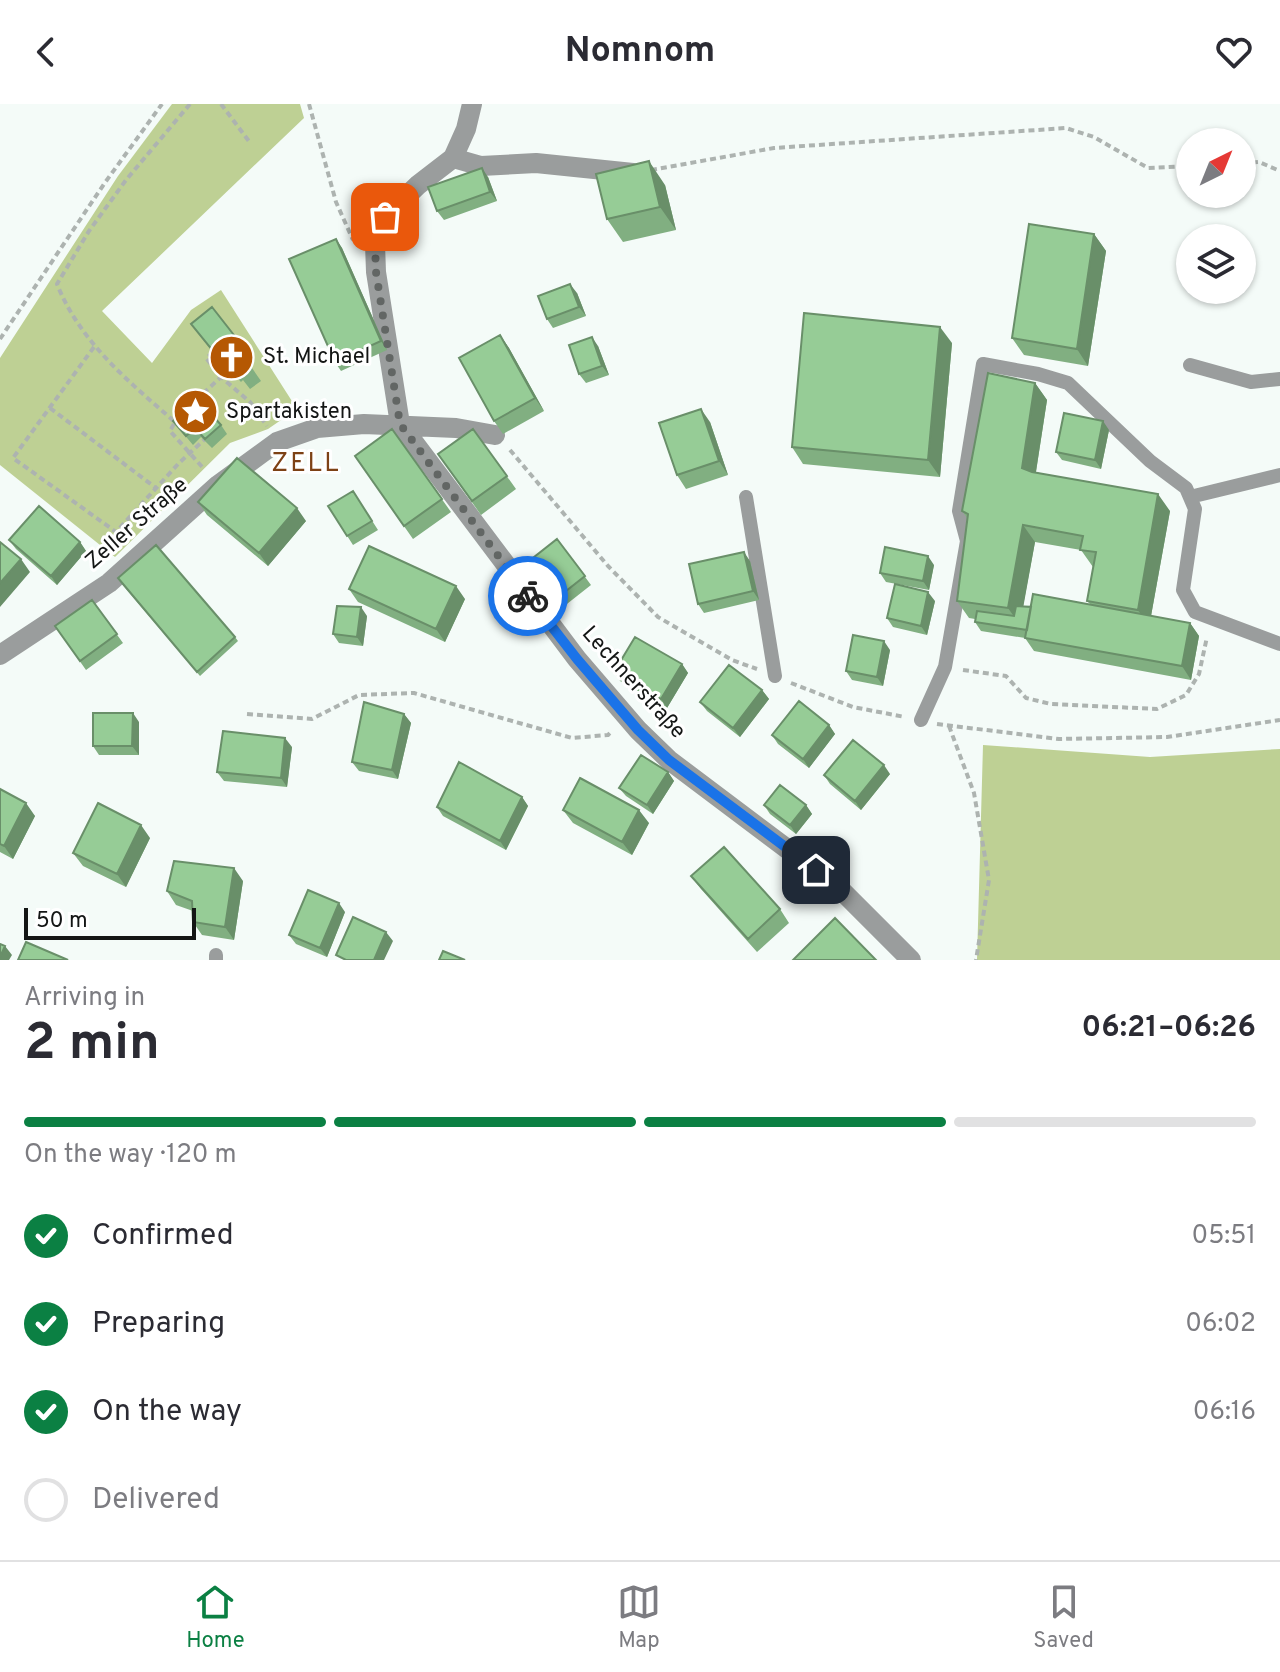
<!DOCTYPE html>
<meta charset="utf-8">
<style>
body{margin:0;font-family:Overpass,sans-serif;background:#f7f7f7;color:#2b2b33;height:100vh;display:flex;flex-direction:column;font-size:30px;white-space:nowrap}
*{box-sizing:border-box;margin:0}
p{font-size:26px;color:#7c7c81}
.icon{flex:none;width:44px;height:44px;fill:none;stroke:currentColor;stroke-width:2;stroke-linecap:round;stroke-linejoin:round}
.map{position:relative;height:856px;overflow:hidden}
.details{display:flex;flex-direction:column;background:#fff;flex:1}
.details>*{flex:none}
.needle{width:52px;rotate:43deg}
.tools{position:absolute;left:1176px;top:24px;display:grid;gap:16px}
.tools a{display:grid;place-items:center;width:80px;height:80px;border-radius:50%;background:#fff;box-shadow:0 2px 6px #0004;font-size:40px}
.scale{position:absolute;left:24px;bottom:20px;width:172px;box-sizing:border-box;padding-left:8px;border:4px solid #141615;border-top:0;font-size:22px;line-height:28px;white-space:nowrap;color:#141615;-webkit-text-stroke:6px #fff;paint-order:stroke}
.pin{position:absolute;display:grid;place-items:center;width:68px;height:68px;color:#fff;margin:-34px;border-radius:16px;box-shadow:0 4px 12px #0006}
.courier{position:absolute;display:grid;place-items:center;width:80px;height:80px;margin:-40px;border:6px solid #1a73e8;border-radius:50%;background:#fff;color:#222;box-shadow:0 2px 10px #0007}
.overview em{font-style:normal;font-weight:700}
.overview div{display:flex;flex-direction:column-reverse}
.overview{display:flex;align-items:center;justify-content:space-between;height:136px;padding:0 24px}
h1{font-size:52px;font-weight:700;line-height:60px}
.bar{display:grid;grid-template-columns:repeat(4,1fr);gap:12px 8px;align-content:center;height:96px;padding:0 24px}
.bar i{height:10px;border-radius:6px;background:#e1e1e2}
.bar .current{background:#0b8043}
.bar p{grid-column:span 4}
ol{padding:0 24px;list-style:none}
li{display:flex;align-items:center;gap:24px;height:88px}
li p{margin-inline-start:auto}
li .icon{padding:8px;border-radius:50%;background:#0b8043;color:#fff;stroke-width:4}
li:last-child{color:#7c7c81}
li i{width:44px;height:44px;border:4px solid #e1e1e2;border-radius:50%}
header{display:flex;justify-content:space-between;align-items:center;height:104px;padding:0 24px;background:#fff;font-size:36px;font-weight:700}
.dock{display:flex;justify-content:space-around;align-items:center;height:112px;border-top:2px solid #e1e1e2;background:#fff;font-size:22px;color:#7c7c81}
.dock a{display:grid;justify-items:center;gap:4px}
.dock .current{color:#0b8043}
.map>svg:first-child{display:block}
.green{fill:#bed094}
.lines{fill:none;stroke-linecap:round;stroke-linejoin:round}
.path{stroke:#adb3b0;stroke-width:4;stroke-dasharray:6 4;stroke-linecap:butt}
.service{stroke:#9a9d9d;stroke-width:14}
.minor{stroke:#9a9d9d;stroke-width:20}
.wall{fill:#81af81;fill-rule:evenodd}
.shaded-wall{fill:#698f69}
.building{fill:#96cc96;stroke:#698f69;stroke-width:2}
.done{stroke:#626664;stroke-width:8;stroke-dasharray:0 14.4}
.route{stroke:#1a73e8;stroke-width:10}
.labels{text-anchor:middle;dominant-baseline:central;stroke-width:6;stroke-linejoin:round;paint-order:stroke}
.poi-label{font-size:22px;fill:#141615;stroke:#fff;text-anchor:start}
.street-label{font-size:22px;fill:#141615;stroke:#fff}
.quarter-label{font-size:26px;letter-spacing:2px;fill:#7d4115;stroke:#fff}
</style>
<header><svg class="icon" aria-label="back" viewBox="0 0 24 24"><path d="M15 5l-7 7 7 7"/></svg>Nomnom<svg class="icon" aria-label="heart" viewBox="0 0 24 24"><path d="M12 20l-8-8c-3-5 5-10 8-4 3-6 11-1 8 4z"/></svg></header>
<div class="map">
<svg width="1280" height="856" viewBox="0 0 1280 856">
<rect width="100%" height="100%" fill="#f4fbf8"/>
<path class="green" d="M172 0H300L304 14 102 207 152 259 191 206 221 186 297 305 268 325 230 339 115 453 0 361V254L118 72Z
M983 641 1150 653 1280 645V856H977Z"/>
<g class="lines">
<path class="path" d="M190 0 126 76 89 127 57 180C80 238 129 278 175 318L170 327 204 365
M221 0 251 40
M309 0 336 98 353 136
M1242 59 1259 58 1280 67
M651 66 774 44 1066 24 1094 33 1148 64 1190 62
M0 235 104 80 162 0
M94 243 13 354 116 428 179 359 204 336
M213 249 206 254 221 273 250 298 267 322
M196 296 221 273
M50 304 156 384
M510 346 608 462 658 513 732 556 757 565
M963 566 1006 572 1026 594 1051 600 1157 605 1186 591 1199 570 1207 533
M791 579 853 603 905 613
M247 610 312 615 359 591 414 589 572 634 608 631 611 628
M937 620 1059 635 1167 633 1280 616
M949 622 974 689 989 776 976 856"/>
<path class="service" d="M1190 261 1251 278 1280 275
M746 393 775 572
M1190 393 1280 371
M921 616 945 563 967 437 959 407 983 260 1038 270 1068 279 1150 357 1186 384 1195 405 1183 486 1195 508 1280 540
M216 856V851"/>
<path class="minor" d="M472 0 466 25 453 54 418 81 385 113 375 140 376 168 400 320 577 555 638 626 669 656 838 783 911 856
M453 54 481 62 536 59 633 69
M0 551 109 479 218 381 277 338 317 324 364 320 456 324 495 331"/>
</g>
<path class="wall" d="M488 73 497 97 444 116 437 107Z
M665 81 676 126 623 138 607 115Z
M1094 130 1106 147 1088 262 1024 251 1012 234Z
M336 135 342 144 387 246 341 267 335 258Z
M577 189 586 212 553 224 547 215Z
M191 220 237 235 249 252 245 254 261 277 250 285 243 276 241 278 231 267 229 269Z
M500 231 509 244 544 307 503 330 494 317Z
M952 239 940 373 803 360 792 343Z
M598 242 609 271 586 279 579 270Z
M1035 279 1047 296 1036 368 1170 407 1151 512 1190 519 1199 532 1191 576 1034 547 1025 534 981 527 975 518V515L969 514 957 497 968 415 962 407ZM1035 438 1081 446 1093 463 1087 497 1090 500 1023 502Z
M173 317 221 321 227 330 212 344 201 333 193 341Z
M710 318 728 371 686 385 677 371Z
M392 325 451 408 413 435 355 352Z
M473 325 516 385 481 411 438 350Z
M1109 326 1101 365 1062 356 1056 348Z
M353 387 378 426 353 441 328 402Z
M198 398 306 417 268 462 207 411Z
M557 435 591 481 558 507 524 461Z
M9 436 80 438 86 447 57 481 16 445Z
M750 457 759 496 704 509 698 500Z
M934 461 929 486 886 478 880 469Z
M121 479 235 533 238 537 200 572Z
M349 485 465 495 445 538 358 498Z
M92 496 123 539 86 566 55 522Z
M935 497 927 531 893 523 887 514Z
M367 512 363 542 339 539 333 530Z
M890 546 883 582 852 576 846 567Z
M682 560 688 569 667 604 620 577 614 568Z
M762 586 769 595 740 633 707 607 700 598Z
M404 610 411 619 398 675 359 667 352 658Z
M139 618V651H99L93 642Z
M829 621 835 630 809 664 778 640 772 631Z
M292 643 287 683 224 677 217 668Z
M668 668 674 677 653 710 626 692 619 684Z
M890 670 861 706 830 680 824 671Z
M0 685 35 712 13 755 0 748Z
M522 693 528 702 506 746 443 712 437 703Z
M764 701H806L812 710 796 730 770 710Z
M563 706 649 719 632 751 573 719Z
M150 734 126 783 83 762 73 749Z
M691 772 780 805 789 819 757 848 701 785Z
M243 777 234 836 202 831 193 818V807L176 801 167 787Z
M345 808 327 853 296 840 289 831Z"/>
<path class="shaded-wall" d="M649 57 665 81 676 126 660 103Z
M482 64 488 73 497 97 490 88Z
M1094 130 1106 147 1088 262 1077 245Z
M336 135 342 144 387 246 381 237Z
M570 180 577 189 586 212 579 203Z
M940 223 952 239 940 373 928 356Z
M500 231 509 244 544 307 535 294Z
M592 233 598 242 609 271 602 262Z
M1035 279 1047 296 1034 380 1022 364Z
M701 305 710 318 728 371 719 357Z
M1103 317 1109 326 1101 365 1095 356Z
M1158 390 1170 407 1149 523 1138 506Z
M297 404 306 417 268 462 259 449Z
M1023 421 1035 438 1020 521 1008 504Z
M80 438 86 447 57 481 51 472Z
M744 448 750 457 759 496 753 487Z
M928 452 934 461 929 486 923 477Z
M21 455 30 468 0 503V479Z
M456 482 465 495 445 538 436 525Z
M928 488 935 497 927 531 921 522Z
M361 503 367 512 363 542 357 533Z
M1190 519 1199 532 1191 576 1182 562Z
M884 537 890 546 883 582 877 573Z
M682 560 688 569 667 604 661 595Z
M762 586 769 595 740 633 733 624Z
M133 609 139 618V651L132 642Z
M404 610 411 619 398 675 392 666Z
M829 621 835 630 809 664 803 655Z
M285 634 292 643 287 683 281 674Z
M884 661 890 670 861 706 855 697Z
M668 668 674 677 653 710 647 701Z
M522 693 528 702 506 746 500 737Z
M26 699 35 712 13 755 4 742Z
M806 701 812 710 796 730 790 721Z
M639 706 649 719 632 751 622 738Z
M141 721 150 734 126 783 117 770Z
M234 764 243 777 234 836 225 823Z
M339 799 345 808 327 853 320 844Z
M386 828 393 837 384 856H374Z
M5 842 12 851 9 856H0V853Z"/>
<path class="building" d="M649 57 660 103 607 115 596 70Z
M482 64 490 88 437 107 428 83Z
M1029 120 1094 130 1077 245 1012 234Z
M336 135 381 237 335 258 289 155Z
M570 180 579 203 547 215 538 192Z
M212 203 237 235 234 237 249 260 238 268 231 260 229 261 220 250 217 252 191 220Z
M804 209 940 223 928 356 792 343Z
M500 231 535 294 494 317 459 254Z
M592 233 602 262 579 270 569 241Z
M988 269 1035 279 1022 364 1032 368 1158 390 1138 506 1087 497 1096 448 1080 446 1083 432 1023 421 1008 504 957 497 968 410 962 407Z
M196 293 221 321 205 335 195 324 186 332 173 317Z
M701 305 719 357 677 371 659 319Z
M1064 309 1103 317 1095 356 1056 348Z
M392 325 442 395 404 422 355 352Z
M473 325 507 372 472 397 438 350Z
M237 354 297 404 259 449 198 398Z
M353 387 372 417 347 432 328 402Z
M39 402 80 438 51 472 9 436Z
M557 435 585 472 552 498 524 461Z
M0 438 21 455 0 479Z
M156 441 235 533 197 568 118 474Z
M369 442 456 482 436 525 349 485Z
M885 443 928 452 923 477 880 469Z
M744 448 753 487 698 500 689 460Z
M895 480 928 488 921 522 887 514Z
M1033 490 1190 519 1182 562 1025 534Z
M92 496 117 530 80 557 55 522Z
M337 502 361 503 357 533 333 530Z
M1016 502 1031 503 1027 526 975 518 977 507 1014 512Z
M853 531 884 537 877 573 846 567Z
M635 533 682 560 661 595 614 568Z
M729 561 762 586 733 624 700 598Z
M799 597 829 621 803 655 772 631Z
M364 598 404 610 392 666 352 658Z
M93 609H133L132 642H93Z
M223 627 285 634 281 674 217 668Z
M853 636 884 661 855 697 824 671Z
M641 651 668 668 647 701 619 684Z
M459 658 522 693 500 737 437 703Z
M580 674 639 706 622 738 563 706Z
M780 681 806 701 790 721 764 701Z
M0 685 26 699 4 742 0 740Z
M98 699 141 721 117 770 73 749Z
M724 743 780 805 748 835 691 772Z
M174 757 234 764 225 823 193 818 192 797 167 787Z
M308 786 339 799 320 844 289 831Z
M353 813 386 828 374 856H346L336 851Z
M835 814 876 856H793Z
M26 838 68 856H18Z
M0 840 5 842 0 853Z
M443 847 465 856H439Z"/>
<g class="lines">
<path class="done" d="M385 113 375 140 376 168 400 320 528 492"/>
<path class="route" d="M528 492 577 555 638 626 669 656 816 766"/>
</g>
<defs>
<symbol id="church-disc" viewBox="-11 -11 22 22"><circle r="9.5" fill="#b55803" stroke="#fff"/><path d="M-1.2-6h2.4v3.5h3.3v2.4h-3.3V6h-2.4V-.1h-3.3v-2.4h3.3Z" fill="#fff"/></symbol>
<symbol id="sight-disc" viewBox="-11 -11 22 22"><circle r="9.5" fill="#b55803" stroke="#fff"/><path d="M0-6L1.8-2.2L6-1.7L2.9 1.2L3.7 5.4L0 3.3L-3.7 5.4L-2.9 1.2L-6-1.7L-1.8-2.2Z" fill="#fff"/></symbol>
</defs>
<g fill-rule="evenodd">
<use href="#church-disc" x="206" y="228" width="51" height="51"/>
<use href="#sight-disc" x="170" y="282" width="51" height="51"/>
</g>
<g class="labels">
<g class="poi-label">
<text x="263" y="253">St. Michael</text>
<text x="226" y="308">Spartakisten</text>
</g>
<g class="street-label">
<text transform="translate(137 420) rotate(-41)">Zeller Straße</text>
<text transform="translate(633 579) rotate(48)">Lechnerstraße</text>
</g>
<g class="quarter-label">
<text x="306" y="360">ZELL</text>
</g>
</g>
</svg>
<div class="tools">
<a><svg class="needle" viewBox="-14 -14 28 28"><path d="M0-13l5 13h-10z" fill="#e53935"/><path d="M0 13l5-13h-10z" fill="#7c7c81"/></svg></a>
<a><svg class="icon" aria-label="layers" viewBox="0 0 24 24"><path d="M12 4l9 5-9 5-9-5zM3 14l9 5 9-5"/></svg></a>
</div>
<div class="scale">50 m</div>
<div class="pin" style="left:385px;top:113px;background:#ea580c"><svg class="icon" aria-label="bag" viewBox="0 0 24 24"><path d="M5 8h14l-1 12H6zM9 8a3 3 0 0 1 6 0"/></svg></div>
<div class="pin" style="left:816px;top:766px;background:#1f2937"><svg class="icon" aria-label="home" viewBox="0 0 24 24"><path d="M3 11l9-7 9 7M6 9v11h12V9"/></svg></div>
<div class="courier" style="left:528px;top:492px"><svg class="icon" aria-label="bike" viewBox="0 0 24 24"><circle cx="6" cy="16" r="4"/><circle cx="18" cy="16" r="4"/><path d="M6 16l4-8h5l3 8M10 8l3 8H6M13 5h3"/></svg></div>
</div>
<section class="details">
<div class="overview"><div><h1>2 min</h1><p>Arriving in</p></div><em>06:21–06:26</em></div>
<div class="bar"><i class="current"></i><i class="current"></i><i class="current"></i><i></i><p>On the way · 120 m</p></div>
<ol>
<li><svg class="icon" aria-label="check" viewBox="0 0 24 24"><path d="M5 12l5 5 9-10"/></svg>Confirmed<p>05:51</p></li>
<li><svg class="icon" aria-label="check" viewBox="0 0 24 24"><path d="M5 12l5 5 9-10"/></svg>Preparing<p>06:02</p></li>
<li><svg class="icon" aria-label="check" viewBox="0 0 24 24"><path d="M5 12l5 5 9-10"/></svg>On the way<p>06:16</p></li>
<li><i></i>Delivered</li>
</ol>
</section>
<nav class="dock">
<a class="current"><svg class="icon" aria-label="home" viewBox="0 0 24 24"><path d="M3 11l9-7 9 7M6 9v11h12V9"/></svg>Home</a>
<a><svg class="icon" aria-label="map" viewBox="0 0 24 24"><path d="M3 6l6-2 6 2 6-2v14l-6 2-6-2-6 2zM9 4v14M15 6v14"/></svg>Map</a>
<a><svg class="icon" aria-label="saved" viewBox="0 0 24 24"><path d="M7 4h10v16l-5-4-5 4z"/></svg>Saved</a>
</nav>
